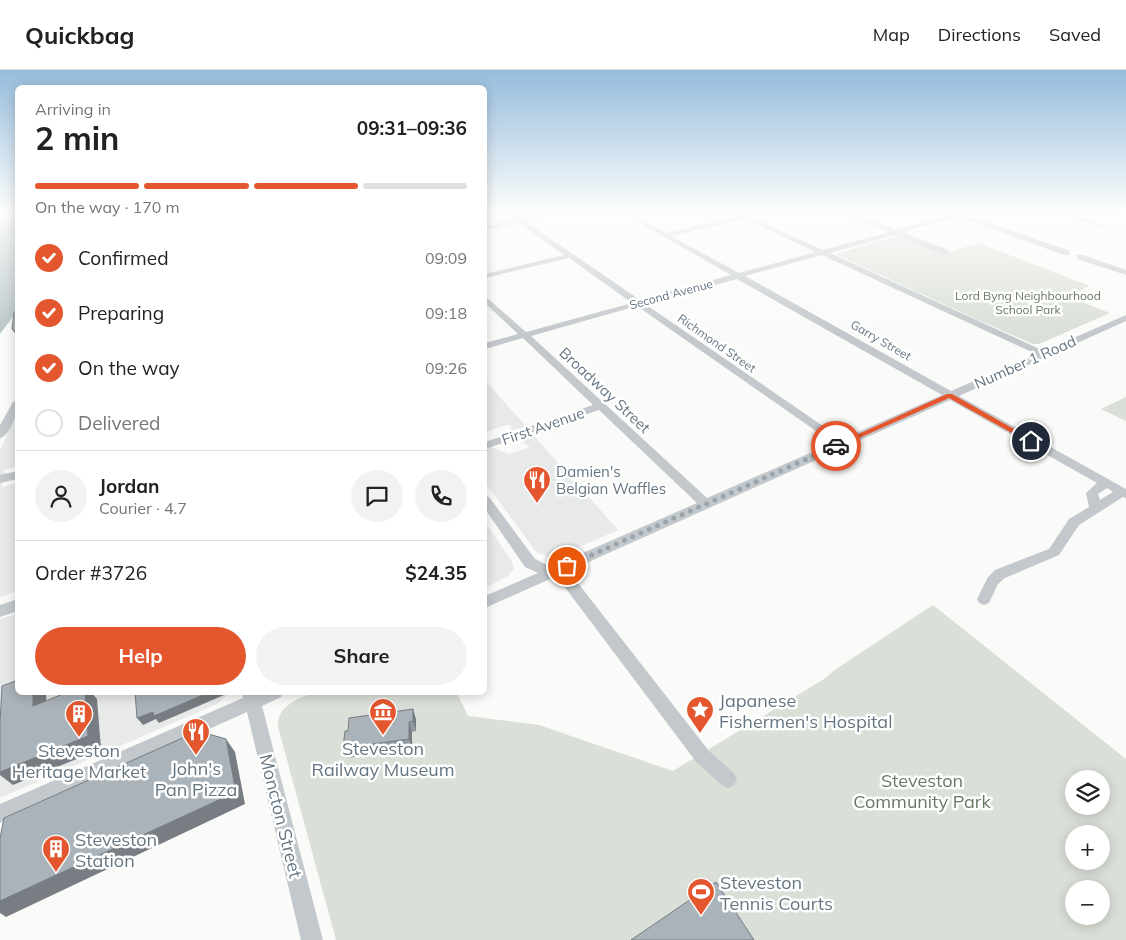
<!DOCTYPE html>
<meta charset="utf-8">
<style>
body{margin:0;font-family:Mulish,sans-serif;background:#f2f2f2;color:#222;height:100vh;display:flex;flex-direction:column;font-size:19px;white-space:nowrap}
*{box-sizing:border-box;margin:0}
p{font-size:16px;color:#767676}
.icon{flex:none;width:28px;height:28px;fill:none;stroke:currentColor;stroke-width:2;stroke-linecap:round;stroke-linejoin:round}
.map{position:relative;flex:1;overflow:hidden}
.details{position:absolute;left:15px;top:15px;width:472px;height:610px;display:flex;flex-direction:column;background:#fff;border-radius:8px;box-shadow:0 2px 12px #0003}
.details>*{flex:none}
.controls{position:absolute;left:1065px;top:700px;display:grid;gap:10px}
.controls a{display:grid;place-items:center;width:45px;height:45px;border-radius:50%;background:#fff;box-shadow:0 2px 12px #0003;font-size:25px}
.pin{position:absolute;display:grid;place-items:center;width:42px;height:42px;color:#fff;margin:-21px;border:2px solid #fff;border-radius:50%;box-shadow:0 1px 5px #0007}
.courier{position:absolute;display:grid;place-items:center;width:50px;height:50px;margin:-25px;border:4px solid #e4572e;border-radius:50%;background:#fff;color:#222;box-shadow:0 1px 6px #0007}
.headline em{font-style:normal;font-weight:700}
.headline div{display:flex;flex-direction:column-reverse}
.headline{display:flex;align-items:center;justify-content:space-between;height:85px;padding:0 20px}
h1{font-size:32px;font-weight:700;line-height:38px}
.bar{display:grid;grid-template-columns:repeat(4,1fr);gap:8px 5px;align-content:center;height:60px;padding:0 20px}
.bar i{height:6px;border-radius:4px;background:#e0e0e0}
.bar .active{background:#e4572e}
.bar p{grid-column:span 4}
.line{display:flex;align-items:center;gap:12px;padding:0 20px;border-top:1px solid #e0e0e0}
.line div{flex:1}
.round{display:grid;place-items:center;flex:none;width:52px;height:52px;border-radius:26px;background:#f2f2f2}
ol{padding:0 20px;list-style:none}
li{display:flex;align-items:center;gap:15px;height:55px}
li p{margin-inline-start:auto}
li .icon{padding:5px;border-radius:50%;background:#e4572e;color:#fff;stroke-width:4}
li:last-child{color:#767676}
li i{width:28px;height:28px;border:2px solid #e0e0e0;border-radius:50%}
.button{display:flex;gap:10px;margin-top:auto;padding:10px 20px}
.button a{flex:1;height:58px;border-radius:30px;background:#e4572e;color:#fff;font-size:20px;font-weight:700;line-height:58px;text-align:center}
.button a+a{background:#f2f2f2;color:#222}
header{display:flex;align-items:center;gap:30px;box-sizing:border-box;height:70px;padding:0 25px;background:#fff;border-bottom:1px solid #e0e0e0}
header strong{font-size:24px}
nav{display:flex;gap:28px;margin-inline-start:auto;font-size:18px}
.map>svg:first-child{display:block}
.built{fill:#e8e9e9}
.green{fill:#dadfd7;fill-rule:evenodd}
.water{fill:#bbc7cb}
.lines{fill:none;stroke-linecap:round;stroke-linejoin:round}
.minor{fill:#c3c8cc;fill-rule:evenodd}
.wall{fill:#929a9f}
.shaded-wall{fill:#777d82}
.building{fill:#aab3b9;stroke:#777d82}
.route{fill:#e4572e}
.done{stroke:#99a4ac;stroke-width:5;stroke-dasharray:0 9}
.labels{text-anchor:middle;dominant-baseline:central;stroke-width:5;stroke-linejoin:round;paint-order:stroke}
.far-street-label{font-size:12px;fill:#657683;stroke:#fff}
.far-park-label{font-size:12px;fill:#687a64;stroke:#fff}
.street-label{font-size:15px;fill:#657683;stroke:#fff}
.poi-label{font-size:15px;fill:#657683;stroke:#fff;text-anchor:start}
.near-poi-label{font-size:18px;fill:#657683;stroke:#fff;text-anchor:start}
.near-park-label{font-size:18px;fill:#687a64;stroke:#fff}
.near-street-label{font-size:18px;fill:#657683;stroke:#fff}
</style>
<header>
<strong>Quickbag</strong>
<nav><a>Map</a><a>Directions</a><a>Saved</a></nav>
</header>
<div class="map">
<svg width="1126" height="870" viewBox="0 0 1126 870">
<rect width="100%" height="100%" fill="#fafaf8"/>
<path class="built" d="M485 310 525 355 522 358 510 361 511 355H507L485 362Z
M17 345V397L5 400 4 401 7 404 0 406V379Z
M534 366 596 435 618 460 559 486 549 487 536 482 485 412V379L491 377 509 384 530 377 518 369Z
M0 412 3 413 1 417 18 413 17 521 0 527Z
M485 452 511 490 514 498 508 506 485 518Z
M17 544 18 622 230 623 217 634 0 728V549Z"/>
<path class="green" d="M900 165 946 183 978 173 1090 216 1067 226 1110 243 1039 274H1033L976 249 835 184Z
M1126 327V351L1101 339Z
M933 535 1126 689V870H336L278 657C277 636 297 629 313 623H457L468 646 539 655 673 701 824 609 836 599ZM1074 709H1101V736H1074ZM1074 764H1101V791H1074ZM1074 819H1101V846H1074Z"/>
<path class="water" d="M0 141H17V241L0 264Z"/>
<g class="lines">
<path class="minor" d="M503 141H510L521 148 558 141H570L526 152 640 230 731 205 619 141H627L666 163 739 146 730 141H738L823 180 889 162 838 141H847L896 160 958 142 975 141 966 145 1070 181V185H1064L959 147 902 162 949 180V184H943L895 165 830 183 1044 281 1126 245V251L959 326 1126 419V428L1123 427 1079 455 1059 485 1005 508 998 514 989 533 984 535 979 533 977 529 988 507 995 500 1049 479 1069 449 1089 437 1086 423 1097 413 950 330 564 503 574 508 709 681 734 703 737 709 734 715 728 718 722 715 697 693 564 516 550 509 485 538V526L538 503 525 497 485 439V426L489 427 535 489 551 497 697 433 599 340 485 379V372L593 335 523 268 485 279V273L518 264 485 233V226L526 262 632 233 569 188 485 208V204L564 185 519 153 485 160V156L514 150ZM745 149 816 182 739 203 671 166ZM822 185 1036 284 951 321 745 206ZM737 209 942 325 842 369 645 234ZM637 236 833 373 707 428 531 266ZM1107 418 1113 422 1100 430 1098 424Z
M1052 141H1061L1108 157 1103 158Z
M1077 185H1083L1126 200V205L1077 189Z
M18 329C18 340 12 365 0 368V355L13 332Z
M18 401V409L0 413V405Z
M18 529V541L0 547V535Z
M242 622H283L281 627 262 636 323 870H301L247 642 0 753V734L243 628Z"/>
</g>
<path class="wall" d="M18 240V268L12 259Z
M416 649V661L412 662V679L348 688 343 678Z"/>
<path class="shaded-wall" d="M33 622H46L47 649 33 636Z
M85 622H91L97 629 101 679 13 715 0 705V702Z
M210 622H223L224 625 159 653 156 649 143 655 137 648 153 642Z
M413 639 416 649V661L413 651Z
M409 652 412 662V679L409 669Z
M226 669 235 682 245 734 6 847 0 843V831Z"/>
<path class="building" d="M18 240V263L12 259 14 242Z
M18 610V622H33V636L68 622H85L88 666 0 702V652L2 616Z
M135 622H210L154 646 153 642 137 648Z
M413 639V651L409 652V669L343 678 345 661H348L349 648Z
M198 661 226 669 236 722 0 831V768L4 748Z
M716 812 754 870H631Z"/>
<linearGradient id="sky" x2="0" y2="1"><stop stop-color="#96bcdc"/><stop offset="0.54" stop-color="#fdfdfc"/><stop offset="1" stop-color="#fdfdfc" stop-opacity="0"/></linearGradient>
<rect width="1126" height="263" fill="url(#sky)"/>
<path class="route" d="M947 324H952L1035 371 1028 372 949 328 839 377 832 376Z"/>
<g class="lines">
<path class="done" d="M567 496 836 376"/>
</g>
<defs>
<symbol id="restaurant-pin" viewBox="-11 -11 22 30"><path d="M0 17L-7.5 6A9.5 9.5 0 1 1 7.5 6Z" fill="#e4572e" stroke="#fff"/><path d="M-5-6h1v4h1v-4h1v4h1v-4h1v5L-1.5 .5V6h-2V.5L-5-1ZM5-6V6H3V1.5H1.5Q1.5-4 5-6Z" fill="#fff"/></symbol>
<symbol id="sight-pin" viewBox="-11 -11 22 30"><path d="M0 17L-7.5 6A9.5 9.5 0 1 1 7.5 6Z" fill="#e4572e" stroke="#fff"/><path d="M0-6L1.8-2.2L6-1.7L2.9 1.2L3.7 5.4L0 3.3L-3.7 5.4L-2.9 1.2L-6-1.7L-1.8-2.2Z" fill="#fff"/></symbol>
<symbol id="museum-pin" viewBox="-11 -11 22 30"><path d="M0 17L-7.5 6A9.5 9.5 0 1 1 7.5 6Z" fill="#e4572e" stroke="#fff"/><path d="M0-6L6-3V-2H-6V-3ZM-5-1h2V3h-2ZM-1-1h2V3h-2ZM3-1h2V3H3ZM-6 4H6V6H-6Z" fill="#fff"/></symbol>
<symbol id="building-pin" viewBox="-11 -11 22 30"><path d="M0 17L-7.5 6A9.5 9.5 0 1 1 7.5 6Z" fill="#e4572e" stroke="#fff"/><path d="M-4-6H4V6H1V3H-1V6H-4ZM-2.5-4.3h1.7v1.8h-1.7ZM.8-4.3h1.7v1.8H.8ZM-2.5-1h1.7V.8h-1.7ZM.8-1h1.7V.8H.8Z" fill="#fff"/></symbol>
<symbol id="stadium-pin" viewBox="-11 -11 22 30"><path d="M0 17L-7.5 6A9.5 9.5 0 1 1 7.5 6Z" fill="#e4572e" stroke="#fff"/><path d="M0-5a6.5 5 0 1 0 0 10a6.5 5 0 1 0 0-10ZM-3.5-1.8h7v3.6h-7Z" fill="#fff"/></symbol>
</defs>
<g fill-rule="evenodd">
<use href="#restaurant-pin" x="521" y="394" width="32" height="43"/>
<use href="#sight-pin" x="684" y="624" width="32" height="43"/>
<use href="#museum-pin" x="367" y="626" width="32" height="43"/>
<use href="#building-pin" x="63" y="628" width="32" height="43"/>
<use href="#restaurant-pin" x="180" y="646" width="32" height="43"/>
<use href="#building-pin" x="40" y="763" width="32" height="43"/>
<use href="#stadium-pin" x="685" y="806" width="32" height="43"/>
</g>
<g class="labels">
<g class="far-street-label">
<text transform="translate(671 224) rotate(-15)">Second Avenue</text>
<text transform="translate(881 270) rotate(30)">Garry Street</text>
<text transform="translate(717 273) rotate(35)">Richmond Street</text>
</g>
<g class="far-park-label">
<text x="1028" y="225">Lord Byng Neighbourhood<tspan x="1028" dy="14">School Park</tspan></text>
</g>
<g class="street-label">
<text transform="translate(1025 292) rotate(-24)">Number 1 Road</text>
<text transform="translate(605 320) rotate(43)">Broadway Street</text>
<text transform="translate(543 356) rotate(-19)">First Avenue</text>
</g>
<g class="poi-label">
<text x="556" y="401">Damien's<tspan x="556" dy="17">Belgian Waffles</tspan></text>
</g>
<g class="near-poi-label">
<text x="719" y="630">Japanese<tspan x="719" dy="21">Fishermen's Hospital</tspan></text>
<text x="383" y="678" text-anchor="middle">Steveston<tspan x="383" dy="21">Railway Museum</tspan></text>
<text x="79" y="680" text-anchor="middle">Steveston<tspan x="79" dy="21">Heritage Market</tspan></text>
<text x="196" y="698" text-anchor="middle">John's<tspan x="196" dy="21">Pan Pizza</tspan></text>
<text x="75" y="769">Steveston<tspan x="75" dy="21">Station</tspan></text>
<text x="720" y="812">Steveston<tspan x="720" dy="21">Tennis Courts</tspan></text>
</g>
<g class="near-park-label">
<text x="922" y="710">Steveston<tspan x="922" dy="21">Community Park</tspan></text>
</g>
<g class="near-street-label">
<text transform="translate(281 746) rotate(76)">Moncton Street</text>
</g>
</g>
</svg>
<div class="controls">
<a><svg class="icon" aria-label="layers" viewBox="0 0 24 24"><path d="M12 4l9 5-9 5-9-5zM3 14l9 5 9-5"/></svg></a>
<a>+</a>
<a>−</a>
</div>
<div class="pin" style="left:567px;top:496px;background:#ea580c"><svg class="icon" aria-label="bag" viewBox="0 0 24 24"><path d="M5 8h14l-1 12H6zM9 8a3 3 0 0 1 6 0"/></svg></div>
<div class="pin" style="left:1031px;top:371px;background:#1f2937"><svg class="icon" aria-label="home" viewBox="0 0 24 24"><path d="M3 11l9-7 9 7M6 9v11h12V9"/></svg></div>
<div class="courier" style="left:836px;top:376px"><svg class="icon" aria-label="car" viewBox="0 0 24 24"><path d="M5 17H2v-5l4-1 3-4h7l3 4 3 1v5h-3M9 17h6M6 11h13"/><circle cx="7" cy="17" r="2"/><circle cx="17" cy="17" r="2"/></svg></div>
<section class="details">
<div class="headline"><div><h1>2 min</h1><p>Arriving in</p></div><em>09:31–09:36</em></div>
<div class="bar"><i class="active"></i><i class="active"></i><i class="active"></i><i></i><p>On the way · 170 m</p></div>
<ol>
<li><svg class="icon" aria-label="check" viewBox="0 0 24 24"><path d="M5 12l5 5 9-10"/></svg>Confirmed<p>09:09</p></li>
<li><svg class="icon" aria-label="check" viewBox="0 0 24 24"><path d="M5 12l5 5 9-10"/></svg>Preparing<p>09:18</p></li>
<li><svg class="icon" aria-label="check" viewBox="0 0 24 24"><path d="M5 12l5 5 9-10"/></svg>On the way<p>09:26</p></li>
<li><i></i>Delivered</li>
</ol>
<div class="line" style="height:90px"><a class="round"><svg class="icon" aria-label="person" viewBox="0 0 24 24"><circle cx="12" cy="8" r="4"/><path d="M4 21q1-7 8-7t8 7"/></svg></a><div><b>Jordan</b><p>Courier · 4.7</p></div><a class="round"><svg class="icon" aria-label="chat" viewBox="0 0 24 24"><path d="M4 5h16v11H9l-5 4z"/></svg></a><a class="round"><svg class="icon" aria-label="phone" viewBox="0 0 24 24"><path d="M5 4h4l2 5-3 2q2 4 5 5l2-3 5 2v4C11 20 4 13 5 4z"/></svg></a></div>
<div class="line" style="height:65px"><div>Order #3726</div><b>$24.35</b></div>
<div class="button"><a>Help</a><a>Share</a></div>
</section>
</div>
